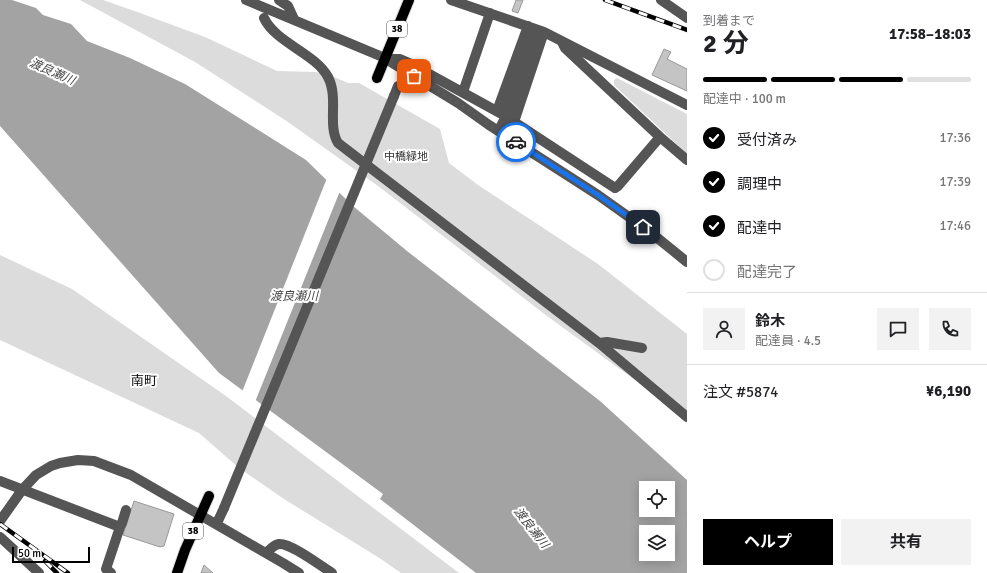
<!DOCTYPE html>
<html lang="ja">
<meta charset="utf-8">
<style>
body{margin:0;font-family:Signika,"Noto Sans JP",sans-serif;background:#f2f2f2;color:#202124;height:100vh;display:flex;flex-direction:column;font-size:15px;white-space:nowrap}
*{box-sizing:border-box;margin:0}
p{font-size:13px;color:#757577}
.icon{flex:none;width:22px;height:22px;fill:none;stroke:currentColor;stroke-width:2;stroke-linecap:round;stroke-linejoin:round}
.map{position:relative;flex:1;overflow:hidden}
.panel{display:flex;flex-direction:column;background:#fff;width:300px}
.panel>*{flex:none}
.fabs{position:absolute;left:639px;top:481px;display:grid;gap:8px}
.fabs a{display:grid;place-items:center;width:36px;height:36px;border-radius:0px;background:#fff;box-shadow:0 2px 10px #0003;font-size:20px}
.scale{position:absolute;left:12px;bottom:10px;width:78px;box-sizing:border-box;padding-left:4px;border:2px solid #000;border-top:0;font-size:11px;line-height:14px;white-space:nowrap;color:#000;-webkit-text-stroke:3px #fff;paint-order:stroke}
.pin{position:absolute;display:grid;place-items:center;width:34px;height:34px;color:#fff;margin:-17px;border-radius:8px;box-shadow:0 2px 6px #0006}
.courier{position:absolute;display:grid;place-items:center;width:40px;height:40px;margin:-20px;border:3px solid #1a73e8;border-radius:50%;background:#fff;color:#222;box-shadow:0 1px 5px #0007}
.headline em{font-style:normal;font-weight:700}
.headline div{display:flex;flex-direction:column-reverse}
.headline{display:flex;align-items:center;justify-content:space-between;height:68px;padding:0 16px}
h1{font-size:26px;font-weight:700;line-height:30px}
.bar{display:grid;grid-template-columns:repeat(4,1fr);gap:6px 4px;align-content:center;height:48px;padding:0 16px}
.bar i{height:5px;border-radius:3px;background:#e0e0e0}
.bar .on{background:#000}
.bar p{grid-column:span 4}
.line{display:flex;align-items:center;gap:10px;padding:0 16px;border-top:1px solid #e0e0e0}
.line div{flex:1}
.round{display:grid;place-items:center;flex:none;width:42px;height:42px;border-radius:0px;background:#f2f2f2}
ol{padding:0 16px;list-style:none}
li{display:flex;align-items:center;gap:12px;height:44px}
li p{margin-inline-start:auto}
li .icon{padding:4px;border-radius:50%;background:#000;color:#fff;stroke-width:4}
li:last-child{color:#757577}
li i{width:22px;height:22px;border:2px solid #e0e0e0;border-radius:50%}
.action{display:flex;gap:8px;margin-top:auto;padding:8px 16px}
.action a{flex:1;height:46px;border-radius:0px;background:#000;color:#fff;font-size:16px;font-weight:700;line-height:46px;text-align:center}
.action a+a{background:#f2f2f2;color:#202124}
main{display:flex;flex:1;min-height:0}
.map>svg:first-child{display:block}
.green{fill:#dcdcdc}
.water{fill:#a3a3a3;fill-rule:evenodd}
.pier{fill:#fff}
.building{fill:#c4c4c4;stroke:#999}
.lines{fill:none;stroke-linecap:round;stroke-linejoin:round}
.major-casing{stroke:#dbdbdb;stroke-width:12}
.minor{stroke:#555;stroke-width:10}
.major{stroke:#000;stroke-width:10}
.rail-casing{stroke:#000;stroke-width:4.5}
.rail{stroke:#fff;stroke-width:3;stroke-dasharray:9;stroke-linecap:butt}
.minor-bridge{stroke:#555;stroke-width:10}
.done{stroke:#595959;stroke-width:4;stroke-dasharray:0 7.2}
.route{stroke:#1a73e8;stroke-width:5}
.labels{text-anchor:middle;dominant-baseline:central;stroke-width:4;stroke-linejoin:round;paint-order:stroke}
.shield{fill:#fff;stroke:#4c4c4c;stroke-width:1}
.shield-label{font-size:10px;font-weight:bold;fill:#000}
.park-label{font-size:11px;fill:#333;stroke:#fff}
.water-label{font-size:12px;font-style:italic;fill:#444;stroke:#fff}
.quarter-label{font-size:13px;fill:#000;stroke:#fff}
</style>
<main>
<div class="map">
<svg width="687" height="573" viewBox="0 0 687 573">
<rect width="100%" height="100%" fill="#fff"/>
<path class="green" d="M80 0H103L140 13 205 37 277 71 316 72 332 76 348 83H359L440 129 449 163 478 185 598 264 687 334V423L643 386 547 316 378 186 288 122 195 62Z
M617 78 687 114V154L614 85V80Z
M0 255 72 289 226 396 459 573H401L381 559 284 499 239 468 199 433 0 340Z"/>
<path class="water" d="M0 0H12L36 8 43 15 71 24 87 41 130 58 185 84 306 160 353 206 407 251 600 401 687 480V573H476L380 499 383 494 219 373 0 126ZM646 488H668V510H646ZM646 532H668V554H646Z"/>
<path class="pier" d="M327 178 340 191 255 402 242 392Z"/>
<path class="building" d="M516 0H523L518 13 512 11Z
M664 49 671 52 667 59 687 69V91L652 75Z
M134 501 174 514 164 546 160 547 123 535Z
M204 565 213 573H201Z"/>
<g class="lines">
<defs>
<path id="major" d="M377 78 409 0
M177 573 185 550 209 496"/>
</defs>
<use href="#major" class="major-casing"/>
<path class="minor" d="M246 0 385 58 394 64 458 103 489 125 598 195 650 232 687 262
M279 0 288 6 294 19
M451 0 544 32 687 105
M661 0 687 18
M264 18C276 43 315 53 328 77 339 98 327 125 338 143L599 343 687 417
M562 42 565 48 660 137 687 160
M387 59H400L409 63 500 113
M463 92 490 13
M394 96 398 86
M497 111 528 26
M511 120 615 188 618 186 660 137
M514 122 544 32
M499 130 504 120 536 30
M599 343 607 342 642 348
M0 481 120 527 106 569 111 573
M0 521 22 490 36 475 51 466 60 463 78 460 94 461 131 475 257 548 283 563 299 573
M218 521 224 508
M120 527 122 523 126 510
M0 537 39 573
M266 553C270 550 273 545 279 544 291 543 321 566 332 573"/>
<use href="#major" class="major"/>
<defs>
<path id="rail" d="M605 0 687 30
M0 524 68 573
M45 561 57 573"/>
</defs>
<use href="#rail" class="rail-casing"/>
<use href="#rail" class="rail"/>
<path class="minor-bridge" d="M224 508 394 96"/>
</g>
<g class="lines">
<path class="done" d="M414 76 458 103 516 142"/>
<path class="route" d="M516 142 598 195 643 227"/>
</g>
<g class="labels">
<g class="shield">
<rect x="387" y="21" width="20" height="16" rx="3"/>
<rect x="183" y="523" width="20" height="16" rx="3"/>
</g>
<g class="shield-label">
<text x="397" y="29">38</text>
<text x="193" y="531">38</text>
</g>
<g class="park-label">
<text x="406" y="156">中橋緑地</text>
</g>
<g class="water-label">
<text transform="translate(52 72) rotate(24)">渡良瀬川</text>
<text x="294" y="296">渡良瀬川</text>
<text transform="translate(531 528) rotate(52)">渡良瀬川</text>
</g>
<g class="quarter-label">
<text x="144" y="381">南町</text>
</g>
</g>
</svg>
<div class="fabs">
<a><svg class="icon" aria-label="locate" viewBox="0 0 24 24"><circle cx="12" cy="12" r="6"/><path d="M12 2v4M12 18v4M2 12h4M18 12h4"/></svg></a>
<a><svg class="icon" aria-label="layers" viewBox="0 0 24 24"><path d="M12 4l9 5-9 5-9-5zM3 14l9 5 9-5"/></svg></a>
</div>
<div class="scale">50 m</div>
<div class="pin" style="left:414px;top:76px;background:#ea580c"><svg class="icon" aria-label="bag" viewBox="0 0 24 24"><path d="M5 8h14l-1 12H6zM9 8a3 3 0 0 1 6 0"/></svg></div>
<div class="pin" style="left:643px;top:227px;background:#1f2937"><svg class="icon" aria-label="home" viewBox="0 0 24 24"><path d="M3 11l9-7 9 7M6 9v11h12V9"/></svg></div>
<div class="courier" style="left:516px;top:142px"><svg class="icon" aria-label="car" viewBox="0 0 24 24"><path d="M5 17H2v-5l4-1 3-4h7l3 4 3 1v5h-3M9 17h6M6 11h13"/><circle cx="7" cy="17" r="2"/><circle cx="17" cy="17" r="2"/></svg></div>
</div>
<section class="panel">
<div class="headline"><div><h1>2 分</h1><p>到着まで</p></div><em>17:58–18:03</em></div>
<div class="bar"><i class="on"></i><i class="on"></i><i class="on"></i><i></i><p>配達中 · 100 m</p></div>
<ol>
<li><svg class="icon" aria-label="check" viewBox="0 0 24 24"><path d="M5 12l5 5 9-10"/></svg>受付済み<p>17:36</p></li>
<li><svg class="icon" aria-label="check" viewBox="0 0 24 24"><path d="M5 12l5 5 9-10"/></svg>調理中<p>17:39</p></li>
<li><svg class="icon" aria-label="check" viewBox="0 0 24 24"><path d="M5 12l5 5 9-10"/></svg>配達中<p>17:46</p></li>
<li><i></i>配達完了</li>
</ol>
<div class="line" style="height:72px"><a class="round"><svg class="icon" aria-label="person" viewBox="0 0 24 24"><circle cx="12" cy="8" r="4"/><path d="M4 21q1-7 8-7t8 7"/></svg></a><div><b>鈴木</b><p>配達員 · 4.5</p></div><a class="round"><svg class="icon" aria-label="chat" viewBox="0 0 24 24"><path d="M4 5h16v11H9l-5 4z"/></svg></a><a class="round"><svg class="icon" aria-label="phone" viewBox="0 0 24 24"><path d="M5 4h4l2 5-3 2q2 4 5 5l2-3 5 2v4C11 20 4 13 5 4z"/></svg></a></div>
<div class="line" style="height:52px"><div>注文 #5874</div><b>¥6,190</b></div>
<div class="action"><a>ヘルプ</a><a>共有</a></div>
</section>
</main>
